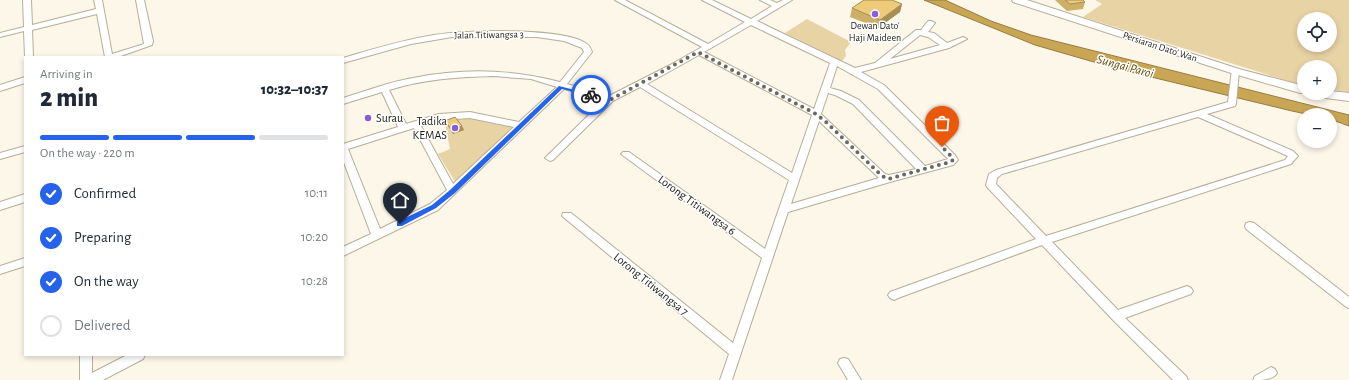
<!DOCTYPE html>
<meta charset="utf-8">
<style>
body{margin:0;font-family:"Alegreya Sans",sans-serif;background:#f6f6f7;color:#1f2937;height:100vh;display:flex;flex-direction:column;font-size:15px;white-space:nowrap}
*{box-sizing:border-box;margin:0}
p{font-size:13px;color:#747a83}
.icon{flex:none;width:22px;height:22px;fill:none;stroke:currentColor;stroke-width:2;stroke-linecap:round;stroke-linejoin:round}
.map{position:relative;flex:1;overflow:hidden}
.drawer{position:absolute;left:24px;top:56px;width:320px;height:300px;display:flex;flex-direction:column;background:#fff;border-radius:0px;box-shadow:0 2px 6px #0003}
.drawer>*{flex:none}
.controls{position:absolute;left:1297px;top:12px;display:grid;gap:8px}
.controls a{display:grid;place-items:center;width:40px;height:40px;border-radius:50%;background:#fff;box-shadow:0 2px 6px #0003;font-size:20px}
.pin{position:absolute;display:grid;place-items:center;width:34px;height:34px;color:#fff;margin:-41px -17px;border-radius:50% 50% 50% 0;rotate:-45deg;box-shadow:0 0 4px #0007}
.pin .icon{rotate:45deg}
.courier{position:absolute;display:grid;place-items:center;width:40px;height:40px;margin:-20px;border:3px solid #2563eb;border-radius:50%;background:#fff;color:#222;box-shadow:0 1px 5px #0007}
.headline em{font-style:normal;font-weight:800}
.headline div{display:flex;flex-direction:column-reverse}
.headline{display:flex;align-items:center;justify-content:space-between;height:68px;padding:0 16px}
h1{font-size:26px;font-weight:800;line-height:30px}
.bar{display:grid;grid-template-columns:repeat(4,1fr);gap:6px 4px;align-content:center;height:48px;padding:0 16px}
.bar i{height:5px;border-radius:3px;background:#e0e1e3}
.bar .selected{background:#2563eb}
.bar p{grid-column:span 4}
ol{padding:0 16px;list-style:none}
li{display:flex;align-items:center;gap:12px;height:44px}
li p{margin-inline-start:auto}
li .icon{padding:4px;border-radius:50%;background:#2563eb;color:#fff;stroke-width:4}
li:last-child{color:#747a83}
li i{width:22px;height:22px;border:2px solid #e0e1e3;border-radius:50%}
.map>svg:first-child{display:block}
.green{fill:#e8d3a4;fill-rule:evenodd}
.water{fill:#c9a654;stroke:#967c40}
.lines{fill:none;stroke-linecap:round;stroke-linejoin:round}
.street-casing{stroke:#b8ae97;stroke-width:2}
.secondary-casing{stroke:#b8ae97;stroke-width:2}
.street{fill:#fff;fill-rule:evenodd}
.secondary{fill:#fff;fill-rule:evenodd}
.wall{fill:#cdaf68}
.shaded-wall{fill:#a78e55}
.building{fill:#eecb79;stroke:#a78e55}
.route{fill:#2563eb}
.done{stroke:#6c685d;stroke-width:4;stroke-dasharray:0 7.2}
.poi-dot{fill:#895dd7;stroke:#fff;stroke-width:1.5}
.labels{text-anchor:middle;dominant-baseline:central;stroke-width:3;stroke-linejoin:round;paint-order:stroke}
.far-poi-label{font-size:10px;fill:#1e1b12;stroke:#fff}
.far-street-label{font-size:10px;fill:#1e1b12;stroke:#fff}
.poi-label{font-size:12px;fill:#1e1b12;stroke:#fff;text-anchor:start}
.street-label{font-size:12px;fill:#1e1b12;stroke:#fff}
.water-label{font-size:13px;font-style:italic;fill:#644c0a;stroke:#fff}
</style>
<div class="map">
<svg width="1349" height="380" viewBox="0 0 1349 380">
<rect width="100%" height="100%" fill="#fdf7e9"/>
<path class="green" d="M1095 0H1349V92L1330 90V67H1304V86L1083 17 1102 4ZM1304 19H1330V45H1304Z
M807 19 851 42 845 50 846 56 842 61 785 33Z
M444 119H475L514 127 456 183 438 154 450 149Z"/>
<path class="water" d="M924 0H945L991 21 1031 35 1349 115V126L1330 119V115H1311L1292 111 1118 69 1035 45Z"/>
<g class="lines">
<defs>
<path id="street" d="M23 0H31L32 25 96 9 94 0H102L112 54 144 44 136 0H144L153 41 152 45 118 57H105L97 14 32 30 33 57H25L24 31 0 37V33L24 27Z
M615 0H625L708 44 745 22 702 0H712L751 19 772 6 760 0H770L777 3 783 0H792L757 21 855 68 875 63 916 30H921L928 21H931L935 23 928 32 934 33 947 43 963 37 967 39 949 48 861 72 884 85 955 155 958 160 953 165 890 182 788 212 732 380H720L729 354 562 216 563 213H571L733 343 762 258 621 154 623 152H629L765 249 789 180 640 87 613 101 553 160 550 161 545 158 547 156 604 100 564 89 438 210 343 256V247L371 234 343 160V144L398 127 382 92 343 104V98C366 91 389 82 413 78 463 68 511 69 560 82L584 52 582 48 564 41 537 37H452L411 44 343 63V58C373 49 403 40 434 35 463 30 566 27 587 44 590 46 591 50 592 52L567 84 609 96 670 65 702 47ZM751 25 830 63 814 109 704 52ZM920 35 928 37 940 45 890 59ZM699 55 812 115 792 173 647 84ZM837 66 878 89 948 159 925 166 859 100 841 91 830 88ZM494 76 531 79 557 87 519 122 470 112 439 114 406 124 389 90C424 79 458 77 494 76ZM828 93 835 95 853 104 916 169 889 175 885 174 821 114ZM470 118 514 127 453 184 421 126 440 120ZM819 121 879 178 791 204ZM414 128 447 190 430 204 380 229 348 149Z
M1232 69H1235L1239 71 1236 104 1235 106 1207 114 1293 151 1298 156 1291 164 1052 242 1118 310 1187 286 1191 288 1193 291 1191 294 1125 318 1186 376 1188 380H1173L1112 319 1042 245 898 298 894 300 890 298 888 295 890 292 1036 239 987 187 986 185 989 174 996 170 1228 102ZM1198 117 1288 156 1285 160 1046 236 996 184 997 178 1002 174Z
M25 77V83L0 91V85Z
M25 146V152L0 159V153Z
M25 194V202L0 210V202Z
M1250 222 1254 223 1349 297V308L1345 306 1246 229 1245 226 1246 223Z
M25 258V266L0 274V266Z
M80 355H92V373L127 355H145L143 359 103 380H80Z
M844 358 848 359 861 380H848L838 363 840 359Z
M1271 367 1275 369 1277 373C1273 380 1262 380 1253 380L1255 376Z"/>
<path id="secondary" d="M1012 0H1027L1239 69 1304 86V93H1306H1300L1231 73 1013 2Z
M1330 91 1349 93V101L1318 97 1312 93H1330Z"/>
</defs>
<use href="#street" class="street-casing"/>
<use href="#secondary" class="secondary-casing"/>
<use href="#street" class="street"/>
<use href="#secondary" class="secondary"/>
</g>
<path class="wall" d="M1055 0H1083L1085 2 1083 9 1067 11Z
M902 4 900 12 878 28 850 17 852 8Z
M445 121 464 130 453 134 447 125Z"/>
<path class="shaded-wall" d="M902 4 900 12 878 28 880 20Z
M462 126 464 130 453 134 452 130Z"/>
<path class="building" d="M864 0H892L902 4 880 20 852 8Z
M1065 0H1083L1085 2 1070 4Z
M455 117 462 126 452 130 445 121Z"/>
<path class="route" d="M559 86 594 95 591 96 562 89 455 193 436 208 402 226H397V222L432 205 450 190Z"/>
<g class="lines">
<path class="done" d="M591 95 610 100 698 52 816 114 826 122 882 176 888 179 950 162 953 160 952 157 942 147"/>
</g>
<g class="poi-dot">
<circle cx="875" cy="14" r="4"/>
<circle cx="368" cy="118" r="4"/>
<circle cx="455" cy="128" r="4"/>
</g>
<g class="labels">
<g class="far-poi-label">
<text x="875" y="26">Dewan Dato'<tspan x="875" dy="12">Haji Maideen</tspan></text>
</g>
<g class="far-street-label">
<text transform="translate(489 35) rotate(-1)">Jalan Titiwangsa 3</text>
<text transform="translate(1160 47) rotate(18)">Persiaran Dato' Wan</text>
</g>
<g class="poi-label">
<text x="376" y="118">Surau</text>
<text x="447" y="121" text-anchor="end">Tadika<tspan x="447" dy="14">KEMAS</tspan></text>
</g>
<g class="street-label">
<text transform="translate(697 205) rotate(36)">Lorong Titiwangsa 6</text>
<text transform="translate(651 284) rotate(39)">Lorong Titiwangsa 7</text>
</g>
<g class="water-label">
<text transform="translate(1125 67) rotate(15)">Sungai Paroi</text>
</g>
</g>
</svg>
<div class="controls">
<a><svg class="icon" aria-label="locate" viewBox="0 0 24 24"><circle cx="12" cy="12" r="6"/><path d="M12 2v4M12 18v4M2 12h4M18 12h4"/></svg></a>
<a>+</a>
<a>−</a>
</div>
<div class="pin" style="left:942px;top:147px;background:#ea580c"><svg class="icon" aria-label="bag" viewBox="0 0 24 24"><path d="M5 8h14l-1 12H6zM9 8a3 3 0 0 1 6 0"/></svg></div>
<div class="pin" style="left:400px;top:224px;background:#1f2937"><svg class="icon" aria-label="home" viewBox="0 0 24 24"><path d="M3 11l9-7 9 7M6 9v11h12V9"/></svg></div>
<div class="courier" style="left:591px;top:95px"><svg class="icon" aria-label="bike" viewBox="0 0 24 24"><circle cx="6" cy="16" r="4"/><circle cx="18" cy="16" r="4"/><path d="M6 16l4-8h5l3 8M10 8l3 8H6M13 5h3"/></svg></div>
<section class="drawer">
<div class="headline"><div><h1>2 min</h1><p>Arriving in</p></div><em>10:32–10:37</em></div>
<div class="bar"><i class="selected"></i><i class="selected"></i><i class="selected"></i><i></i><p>On the way · 220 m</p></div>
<ol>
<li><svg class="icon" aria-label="check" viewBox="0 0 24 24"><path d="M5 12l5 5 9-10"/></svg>Confirmed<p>10:11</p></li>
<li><svg class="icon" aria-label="check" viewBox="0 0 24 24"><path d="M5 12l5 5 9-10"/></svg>Preparing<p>10:20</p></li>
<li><svg class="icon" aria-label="check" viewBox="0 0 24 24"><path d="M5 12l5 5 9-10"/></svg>On the way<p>10:28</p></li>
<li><i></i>Delivered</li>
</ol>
</section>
</div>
